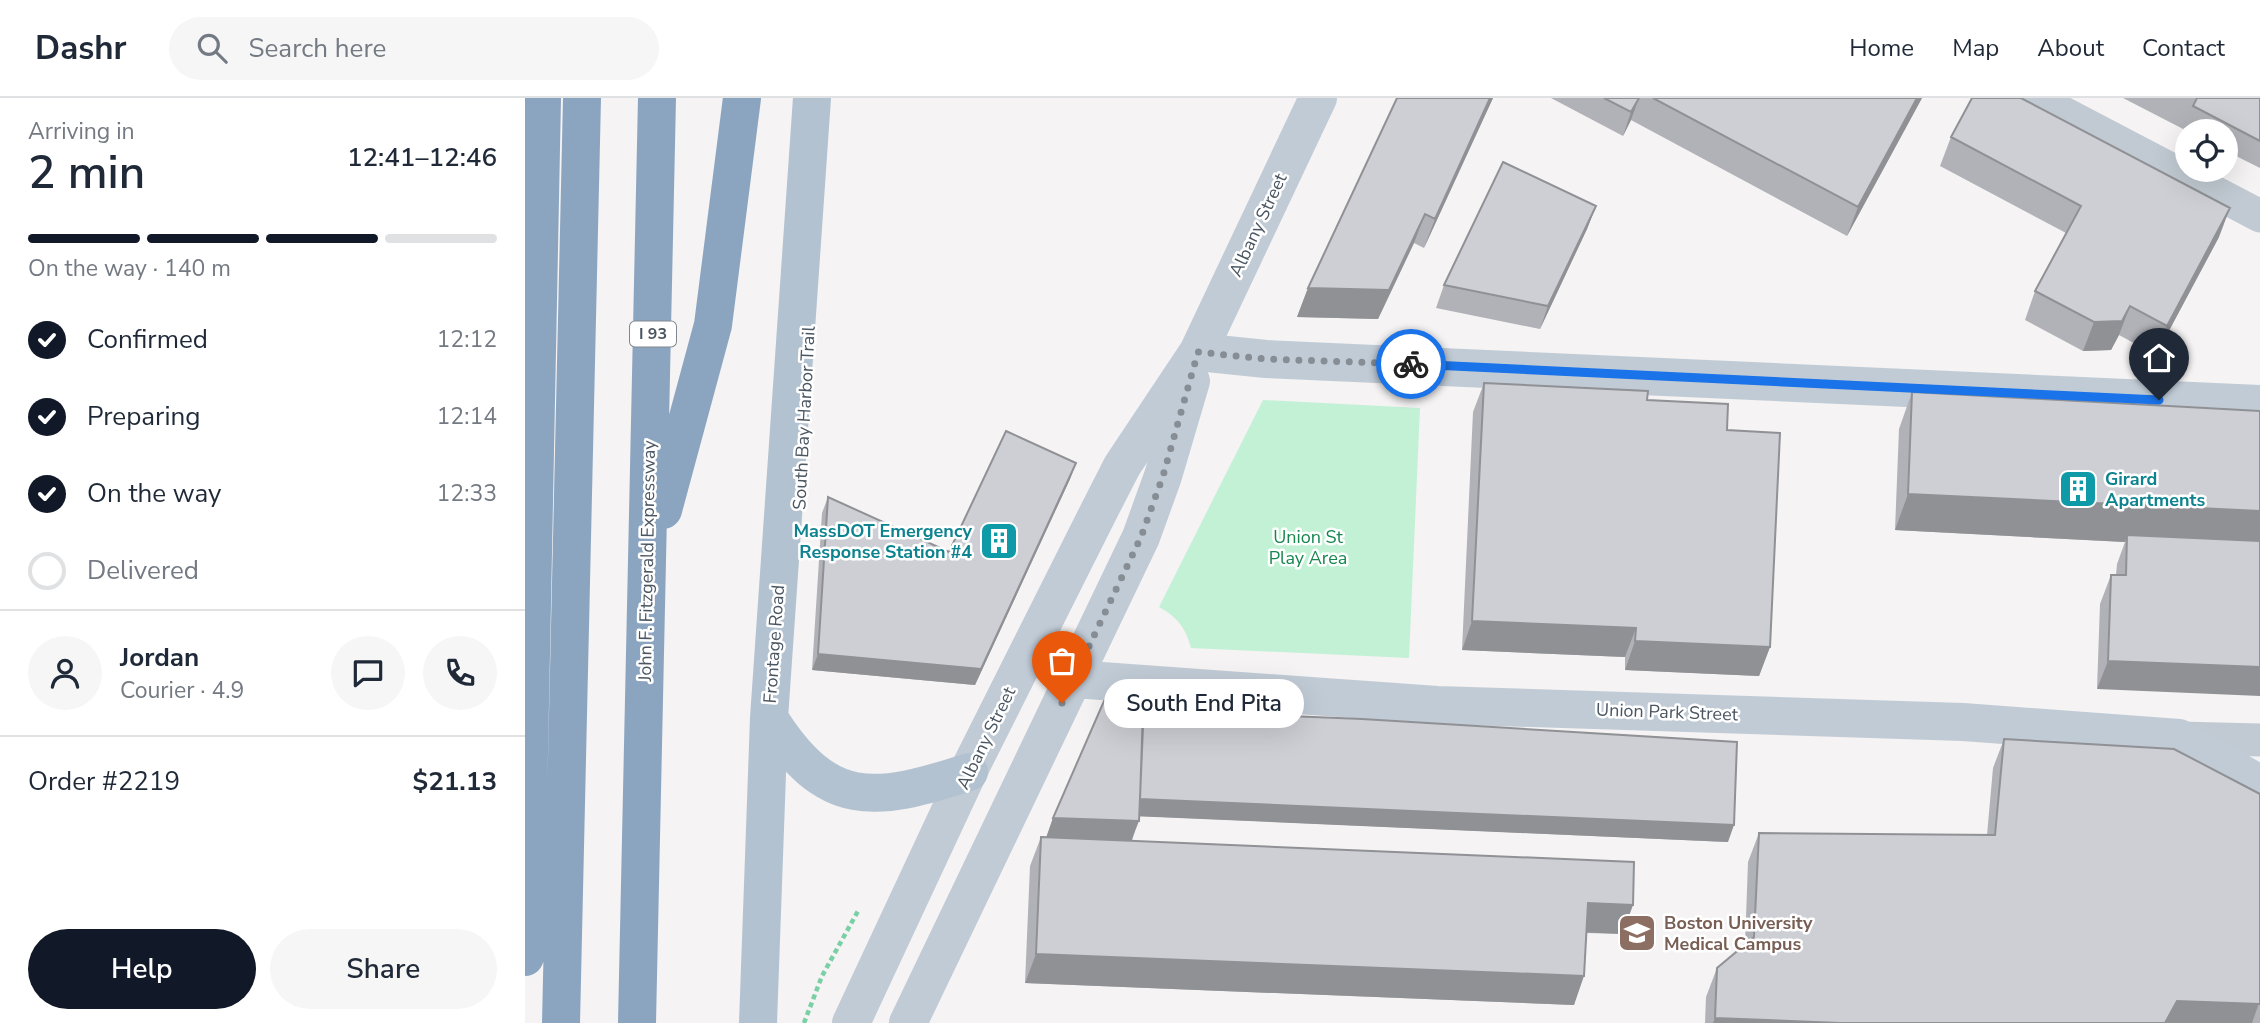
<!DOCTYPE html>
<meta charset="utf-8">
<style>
body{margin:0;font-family:"Nunito Sans",sans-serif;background:#f6f6f7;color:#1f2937;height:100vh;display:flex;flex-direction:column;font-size:26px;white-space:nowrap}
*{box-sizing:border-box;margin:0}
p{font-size:23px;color:#747a83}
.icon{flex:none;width:38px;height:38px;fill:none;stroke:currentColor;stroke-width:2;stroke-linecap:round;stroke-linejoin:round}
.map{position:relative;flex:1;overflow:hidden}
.details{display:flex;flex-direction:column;background:#fff;width:525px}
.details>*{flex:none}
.fabs{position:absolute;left:1650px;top:21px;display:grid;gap:14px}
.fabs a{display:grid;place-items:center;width:63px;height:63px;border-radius:50%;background:#fff;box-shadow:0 7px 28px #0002;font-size:35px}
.pin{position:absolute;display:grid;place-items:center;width:60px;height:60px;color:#fff;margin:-72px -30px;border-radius:50% 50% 50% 0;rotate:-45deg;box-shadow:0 0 7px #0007}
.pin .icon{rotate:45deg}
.courier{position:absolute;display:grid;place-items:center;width:70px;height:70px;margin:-35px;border:5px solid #1a73e8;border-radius:50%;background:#fff;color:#222;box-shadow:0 2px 9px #0007}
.bubble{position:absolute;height:49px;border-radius:24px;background:#fff;box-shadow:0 7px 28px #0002;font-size:23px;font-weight:600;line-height:49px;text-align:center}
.summary em{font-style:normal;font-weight:600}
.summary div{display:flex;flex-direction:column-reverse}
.summary{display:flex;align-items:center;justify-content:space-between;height:119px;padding:0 28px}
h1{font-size:46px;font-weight:600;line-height:52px}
.bar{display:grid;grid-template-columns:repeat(4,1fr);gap:10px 7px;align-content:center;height:84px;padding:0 28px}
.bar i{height:9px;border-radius:5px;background:#e0e1e3}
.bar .current{background:#111827}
.bar p{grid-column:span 4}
.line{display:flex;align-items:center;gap:18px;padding:0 28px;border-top:2px solid #e0e1e3}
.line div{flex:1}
.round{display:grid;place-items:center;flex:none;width:74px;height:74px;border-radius:37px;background:#f6f6f7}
ol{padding:0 28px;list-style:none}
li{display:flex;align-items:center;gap:21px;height:77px}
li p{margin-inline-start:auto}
li .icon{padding:7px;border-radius:50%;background:#111827;color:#fff;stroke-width:4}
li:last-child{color:#747a83}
li i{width:38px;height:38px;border:4px solid #e0e1e3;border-radius:50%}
.cta{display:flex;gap:14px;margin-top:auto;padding:14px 28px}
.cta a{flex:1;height:80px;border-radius:42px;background:#111827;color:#fff;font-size:28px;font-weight:600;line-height:80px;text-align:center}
.cta a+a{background:#f6f6f7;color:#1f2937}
header{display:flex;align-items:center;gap:42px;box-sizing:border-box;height:98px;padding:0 35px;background:#fff;border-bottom:2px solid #e0e1e3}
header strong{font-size:33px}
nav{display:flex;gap:38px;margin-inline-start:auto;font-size:24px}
.search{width:490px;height:63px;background:#f6f6f7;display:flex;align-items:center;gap:18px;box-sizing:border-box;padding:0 24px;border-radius:38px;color:#747a83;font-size:26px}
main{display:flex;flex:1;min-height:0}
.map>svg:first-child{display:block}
.green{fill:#c3f1d5}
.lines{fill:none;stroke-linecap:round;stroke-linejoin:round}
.path{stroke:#7ad0a6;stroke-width:4.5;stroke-dasharray:5 3.5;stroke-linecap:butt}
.street{stroke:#c1cad2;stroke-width:33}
.secondary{stroke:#c1cbd6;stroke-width:38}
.primary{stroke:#b3c2d1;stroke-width:38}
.highway{stroke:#8ba5c1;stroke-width:38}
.wall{fill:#b0b2b7}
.shaded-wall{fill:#909195}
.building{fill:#cdcfd5;stroke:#909195;stroke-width:2}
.done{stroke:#868d94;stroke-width:7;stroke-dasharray:0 12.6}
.route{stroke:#1a73e8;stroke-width:9}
.labels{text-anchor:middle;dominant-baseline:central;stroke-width:5;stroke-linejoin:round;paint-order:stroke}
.shield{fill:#fff;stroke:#808990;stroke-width:2}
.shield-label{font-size:16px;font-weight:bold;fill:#4a5661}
.street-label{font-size:18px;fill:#4a5661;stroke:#fff}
.culture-label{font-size:18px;font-weight:bold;fill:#0d838f;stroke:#fff;text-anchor:start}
.park-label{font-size:18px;fill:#17864f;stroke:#fff}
.education-label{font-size:18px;font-weight:bold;fill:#785e54;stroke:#fff;text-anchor:start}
</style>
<header>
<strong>Dashr</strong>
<div class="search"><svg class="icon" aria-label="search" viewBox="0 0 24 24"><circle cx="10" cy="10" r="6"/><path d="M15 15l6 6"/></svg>Search here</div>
<nav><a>Home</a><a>Map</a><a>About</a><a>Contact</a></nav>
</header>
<main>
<section class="details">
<div class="summary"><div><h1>2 min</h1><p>Arriving in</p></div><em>12:41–12:46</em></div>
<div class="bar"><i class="current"></i><i class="current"></i><i class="current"></i><i></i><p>On the way · 140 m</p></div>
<ol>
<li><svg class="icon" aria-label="check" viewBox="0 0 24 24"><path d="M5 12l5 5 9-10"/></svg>Confirmed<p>12:12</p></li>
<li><svg class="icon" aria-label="check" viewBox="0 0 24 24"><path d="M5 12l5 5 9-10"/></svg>Preparing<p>12:14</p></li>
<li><svg class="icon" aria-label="check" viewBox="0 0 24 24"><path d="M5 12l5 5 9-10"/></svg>On the way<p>12:33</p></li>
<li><i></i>Delivered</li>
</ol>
<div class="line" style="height:126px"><a class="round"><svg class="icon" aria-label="person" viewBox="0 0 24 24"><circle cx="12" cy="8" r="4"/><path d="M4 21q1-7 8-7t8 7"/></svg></a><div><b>Jordan</b><p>Courier · 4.9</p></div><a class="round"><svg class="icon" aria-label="chat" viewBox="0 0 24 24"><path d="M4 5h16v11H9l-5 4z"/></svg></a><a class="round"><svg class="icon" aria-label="phone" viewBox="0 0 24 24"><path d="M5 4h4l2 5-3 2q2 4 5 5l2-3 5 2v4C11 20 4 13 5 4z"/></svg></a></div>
<div class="line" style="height:91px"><div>Order #2219</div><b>$21.13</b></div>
<div class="cta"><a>Help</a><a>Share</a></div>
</section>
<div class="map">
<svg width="1735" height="925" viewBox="0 0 1735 925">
<rect width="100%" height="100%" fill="#f5f3f3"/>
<path class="green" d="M738 302 895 310 884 560 666 550C661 530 652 519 634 509Z"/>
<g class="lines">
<path class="path" d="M279 925 297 878 333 813"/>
<path class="street" d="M1510 0 1735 118
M1654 640 1735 642"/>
<path class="secondary" d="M673 254 741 261 1735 306
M549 581 912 607 1438 624 1654 640 1735 686
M326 925 447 666 572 417 597 368 673 254 793 0
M383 925 616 439 638 378 666 283"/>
<path class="primary" d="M244 620C302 712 349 705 444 674
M233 925 244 620 287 0"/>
<path class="highway" d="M138 412 188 227 217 0
M0 859 17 0
M36 925 57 0
M112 925 132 0"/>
</g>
<path class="wall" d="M872 0H968L899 150 889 145 853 221 772 219 783 190Z
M1026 0H1397L1322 138 1106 22 1098 38Z
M1598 0H1735V70L1701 53V33H1662Z
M1426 39 1694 139 1631 257 1594 237 1586 252 1558 253 1500 222 1510 193 1541 135 1415 68Z
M1071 108 1062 131 1015 231 911 210 919 187Z
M959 285 1122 302 1202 332 1245 549 1234 578 1100 572V559L937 552 948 314Z
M1387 294 1735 313 1572 591 1575 506 1586 477H1591L1592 466 1600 444 1370 432 1374 331Z
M551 365 545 381 450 587 287 572 297 415 303 399 424 454Z
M618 612 1203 744 614 718 607 743 1108 807 1097 836 1061 835 1049 907 500 885 505 768 516 739 521 740 528 720Z
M1479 641 1735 696V925H1180L1181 899 1192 870 1220 847 1223 764 1234 735 1462 737 1468 670Z"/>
<path class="shaded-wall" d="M965 0H968L899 150 910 121Z
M1114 0 1106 22 1098 38 1106 14Z
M1392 0H1397L1322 138 1333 109Z
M1071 108 1062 131 1015 231 1023 208Z
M1705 110 1694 139 1631 257 1642 228Z
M900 116 889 145 853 221 772 219 783 190Z
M1605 208 1594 237 1586 252 1558 253 1569 224Z
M551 365 545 381 450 587 287 572 293 556Z
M1383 396 1735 413V450L1602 437 1600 444 1370 432Z
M947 523 1111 530 1100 559 937 552Z
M1110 543 1245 549 1234 578 1100 572Z
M1583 563 1735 569V598L1572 591Z
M612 701 1209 727 1203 744 607 718Z
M528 720 614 723 605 746 520 743Z
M1063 805 1108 807 1097 836 1052 834Z
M511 856 1059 878 1049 907 500 885Z
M1652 903 1734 905 1727 925H1640Z
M1190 920 1315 925H1188Z"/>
<path class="building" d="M872 0H965L910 121 900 116 864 192 783 190Z
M1079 0H1114L1106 14Z
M1128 0H1392L1333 109Z
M1447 0H1496L1705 110 1642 228 1605 208 1597 223 1569 224 1510 193 1556 108 1426 39Z
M1672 0H1735V43L1668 8Z
M978 64 1071 108 1023 208 919 187Z
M959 285 1123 293 1122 302 1203 306 1202 332 1255 335 1245 549 1110 543 1111 530 947 523Z
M1387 294 1735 313V413L1383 396Z
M481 333 551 365 456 571 293 556 303 399 424 454Z
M1602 437 1735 443V569L1583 563 1586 477H1601Z
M579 603 619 605 614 723 528 720Z
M618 612 837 621 1212 644 1209 727 615 701Z
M1479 641 1649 651 1735 696V906L1652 903 1640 925H1315L1190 920 1192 870 1229 839 1234 735 1470 737Z
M516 739 1109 764 1108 807 1063 805 1059 878 511 856Z"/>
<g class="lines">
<path class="done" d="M537 605 616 439 638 378 673 254 741 261 886 266"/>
<path class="route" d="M886 266 1634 302"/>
</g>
<defs>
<symbol id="building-square" viewBox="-11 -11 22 22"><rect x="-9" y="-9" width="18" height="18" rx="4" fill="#0f9aa8" stroke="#fff"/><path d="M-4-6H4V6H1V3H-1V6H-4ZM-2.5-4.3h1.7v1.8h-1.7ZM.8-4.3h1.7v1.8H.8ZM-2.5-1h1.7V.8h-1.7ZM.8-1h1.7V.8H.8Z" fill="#fff"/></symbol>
<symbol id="university-square" viewBox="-11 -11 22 22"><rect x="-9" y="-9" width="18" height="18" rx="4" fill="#8d6e63" stroke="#fff"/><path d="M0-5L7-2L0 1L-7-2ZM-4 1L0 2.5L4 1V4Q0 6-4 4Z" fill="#fff"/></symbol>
</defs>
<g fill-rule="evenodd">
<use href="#building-square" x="1531" y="369" width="44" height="44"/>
<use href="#building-square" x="452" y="421" width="44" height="44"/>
<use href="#university-square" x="1090" y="813" width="44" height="44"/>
</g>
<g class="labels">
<rect class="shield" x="105" y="223.5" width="46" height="25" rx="5"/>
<g class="shield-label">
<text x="128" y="236">I 93</text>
</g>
<g class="street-label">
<text transform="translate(733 127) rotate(-65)">Albany Street</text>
<text transform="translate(279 320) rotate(-87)">South Bay Harbor Trail</text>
<text transform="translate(122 463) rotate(-89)">John F. Fitzgerald Expressway</text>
<text transform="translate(249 546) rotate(-86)">Frontage Road</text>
<text transform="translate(1142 614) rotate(2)">Union Park Street</text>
<text transform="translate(461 640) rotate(-64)">Albany Street</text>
</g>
<g class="culture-label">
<text x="1580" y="381">Girard<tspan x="1580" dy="21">Apartments</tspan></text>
<text x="447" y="433" text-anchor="end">MassDOT Emergency<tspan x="447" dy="21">Response Station #4</tspan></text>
</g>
<g class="park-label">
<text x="783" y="439">Union St<tspan x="783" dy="21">Play Area</tspan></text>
</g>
<g class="education-label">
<text x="1139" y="825">Boston University<tspan x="1139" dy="21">Medical Campus</tspan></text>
</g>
</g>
</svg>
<div class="fabs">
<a><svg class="icon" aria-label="locate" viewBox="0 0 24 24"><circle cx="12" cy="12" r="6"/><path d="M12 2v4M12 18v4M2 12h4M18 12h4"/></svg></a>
</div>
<div class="pin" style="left:537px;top:605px;background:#ea580c"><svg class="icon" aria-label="bag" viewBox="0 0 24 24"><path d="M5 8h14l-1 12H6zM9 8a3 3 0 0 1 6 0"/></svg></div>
<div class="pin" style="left:1634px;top:302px;background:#1f2937"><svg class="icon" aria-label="home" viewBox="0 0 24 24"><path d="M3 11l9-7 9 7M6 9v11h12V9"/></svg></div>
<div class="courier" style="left:886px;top:266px"><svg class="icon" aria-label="bike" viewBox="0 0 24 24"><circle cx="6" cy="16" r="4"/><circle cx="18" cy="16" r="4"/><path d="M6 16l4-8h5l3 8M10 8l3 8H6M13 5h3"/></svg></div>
<div class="bubble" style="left:579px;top:581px;width:200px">South End Pita</div>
</div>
</main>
